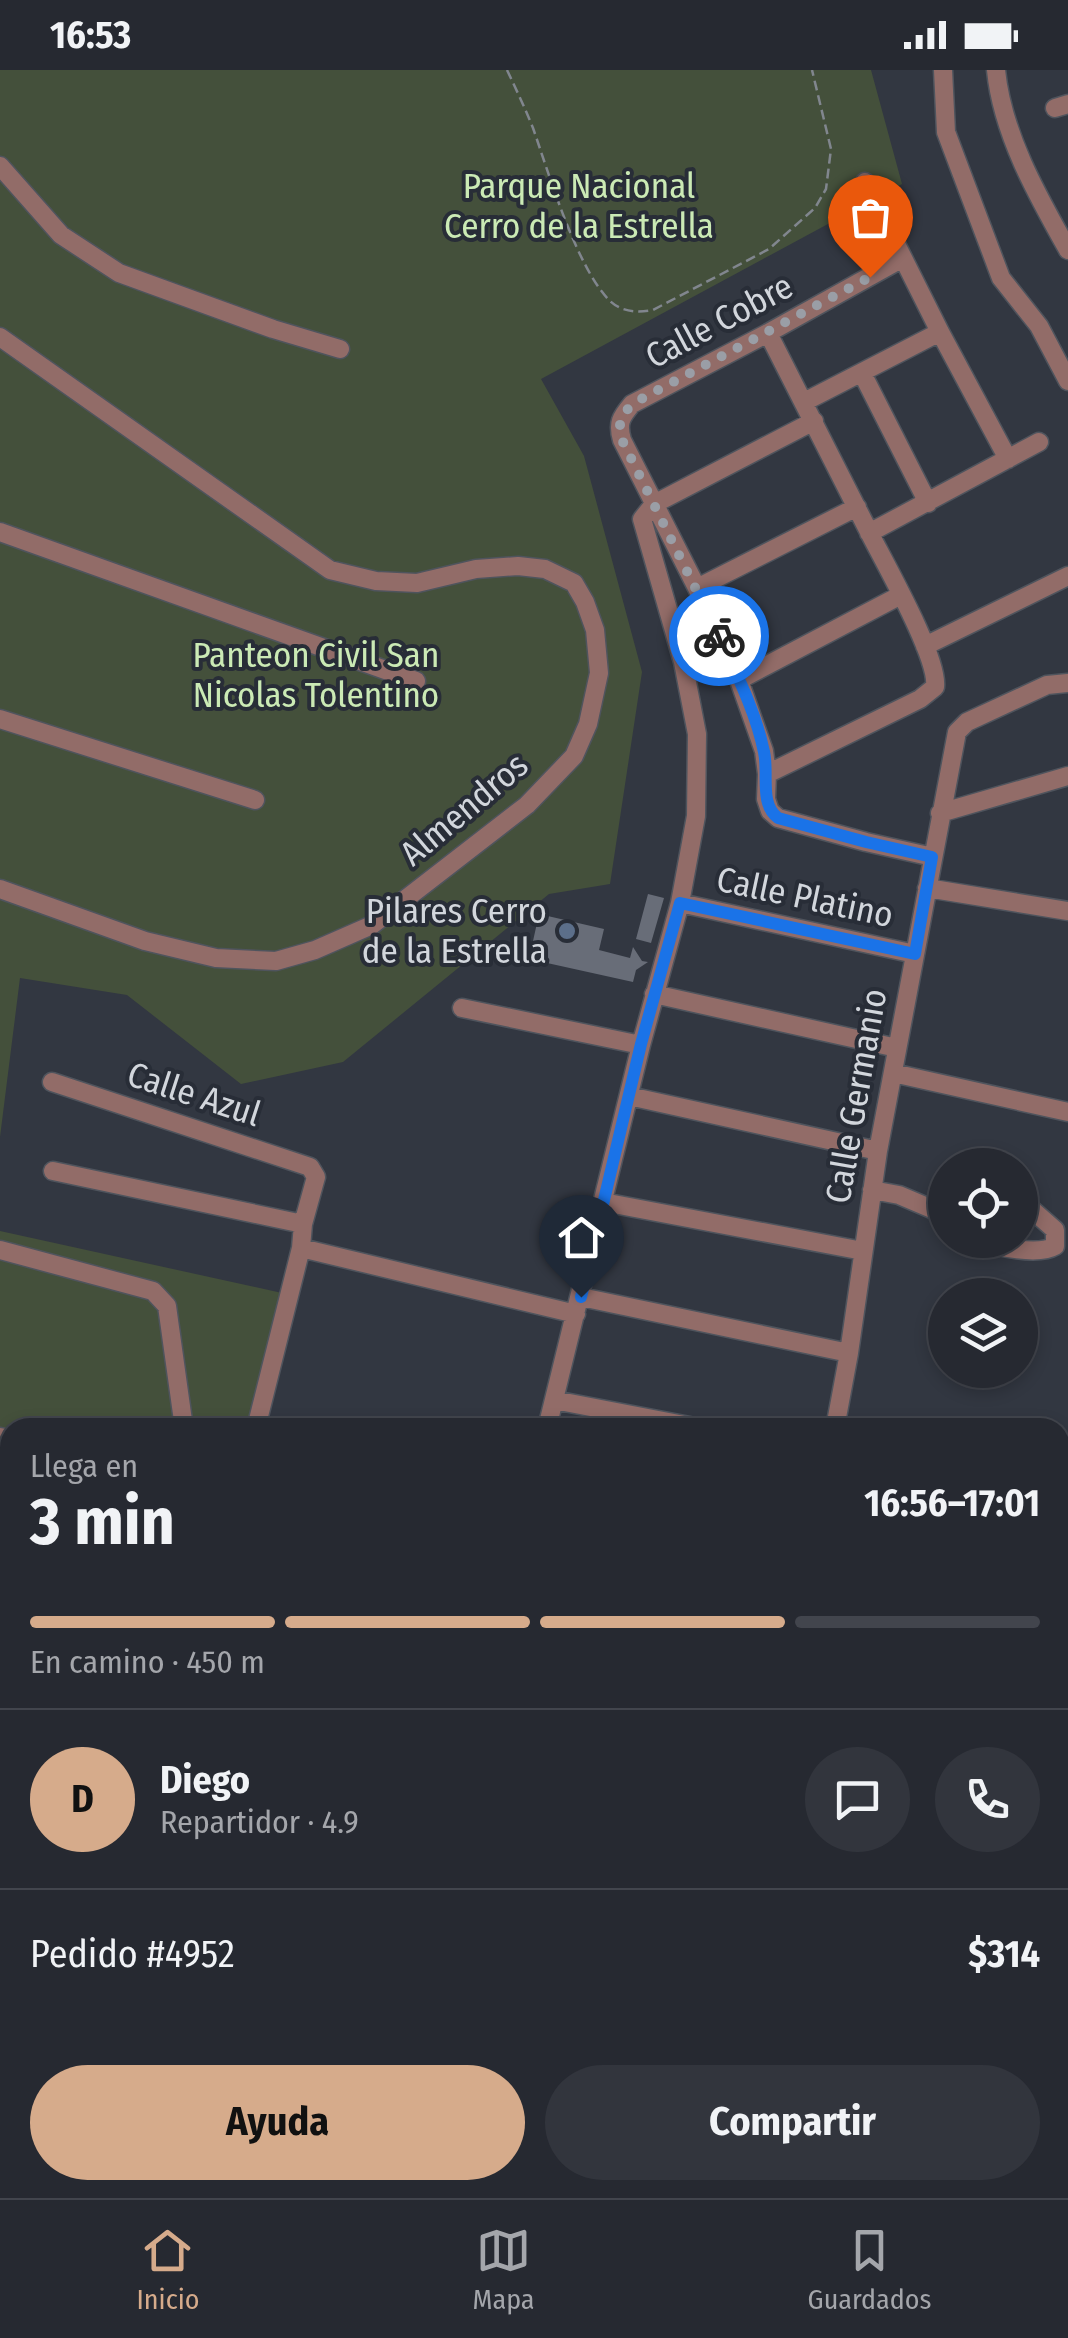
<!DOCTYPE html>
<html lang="es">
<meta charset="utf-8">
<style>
body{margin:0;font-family:"Fira Sans Condensed",sans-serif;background:#32353d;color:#f1f3f6;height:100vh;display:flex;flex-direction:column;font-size:38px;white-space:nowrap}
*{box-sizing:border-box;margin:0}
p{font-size:32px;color:#a4a6ab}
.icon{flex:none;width:55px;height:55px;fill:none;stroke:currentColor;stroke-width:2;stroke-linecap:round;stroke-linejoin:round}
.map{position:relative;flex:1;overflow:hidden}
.panel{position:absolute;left:0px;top:1348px;width:1070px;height:782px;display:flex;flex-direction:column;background:#262931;border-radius:30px 30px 0 0;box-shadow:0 5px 15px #0003,0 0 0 2px #42454d}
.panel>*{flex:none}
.tools{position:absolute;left:928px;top:1078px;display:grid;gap:20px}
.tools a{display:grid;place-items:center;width:110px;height:110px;border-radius:50%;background:#262931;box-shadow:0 5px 15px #0003,0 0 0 2px #42454d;font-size:50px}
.pin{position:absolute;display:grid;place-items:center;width:85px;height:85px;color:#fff;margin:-102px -42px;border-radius:50% 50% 50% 0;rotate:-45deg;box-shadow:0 0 10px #0007}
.pin .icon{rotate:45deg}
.courier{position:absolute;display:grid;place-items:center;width:100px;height:100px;margin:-50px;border:8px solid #1a73e8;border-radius:50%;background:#fff;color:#222;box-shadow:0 2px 12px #0007}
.overview em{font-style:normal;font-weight:700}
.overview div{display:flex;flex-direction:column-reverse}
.overview{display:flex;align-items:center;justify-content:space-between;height:170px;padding:0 30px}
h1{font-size:65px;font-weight:700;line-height:75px}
.bar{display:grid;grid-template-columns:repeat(4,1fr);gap:15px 10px;align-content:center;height:120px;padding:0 30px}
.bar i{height:12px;border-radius:8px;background:#42454d}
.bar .selected{background:#d6ab8b}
.bar p{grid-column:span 4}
.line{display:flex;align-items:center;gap:25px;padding:0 30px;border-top:2px solid #42454d}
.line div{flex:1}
.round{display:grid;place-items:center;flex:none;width:105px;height:105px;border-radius:52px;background:#32353d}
.button{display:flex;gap:20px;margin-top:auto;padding:20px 30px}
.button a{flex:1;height:115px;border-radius:60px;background:#d6ab8b;color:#111;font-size:40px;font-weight:700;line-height:115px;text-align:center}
.button a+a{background:#32353d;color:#f1f3f6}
.status{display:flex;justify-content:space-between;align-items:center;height:70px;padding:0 50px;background:#262931;direction:ltr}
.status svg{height:28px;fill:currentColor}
.tab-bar{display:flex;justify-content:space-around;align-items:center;height:140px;border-top:2px solid #42454d;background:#262931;font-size:28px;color:#a4a6ab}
.tab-bar a{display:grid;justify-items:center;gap:5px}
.tab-bar .selected{color:#d6ab8b}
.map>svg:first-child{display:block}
.green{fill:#44503b}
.building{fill:#686d78}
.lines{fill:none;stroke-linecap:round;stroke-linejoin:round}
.minor-casing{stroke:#4f545d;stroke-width:21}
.major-casing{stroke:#4f545d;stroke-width:26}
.path{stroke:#81868e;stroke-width:2.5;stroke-dasharray:10 5;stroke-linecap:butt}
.minor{stroke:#926c68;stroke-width:18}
.major{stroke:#eb9f97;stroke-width:22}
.done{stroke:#9a9ea6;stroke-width:10;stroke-dasharray:0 18}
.route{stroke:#1a73e8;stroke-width:12}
.service-dot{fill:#5c6f8a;stroke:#282d37;stroke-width:4}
.labels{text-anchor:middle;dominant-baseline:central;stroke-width:8;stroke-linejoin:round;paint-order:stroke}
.park-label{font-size:35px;fill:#cbeab5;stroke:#282d37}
.street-label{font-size:35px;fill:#d2d6dc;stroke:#282d37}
.poi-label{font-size:35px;fill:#d2d6dc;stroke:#282d37;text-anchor:end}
</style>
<div class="status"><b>16:53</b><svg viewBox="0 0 49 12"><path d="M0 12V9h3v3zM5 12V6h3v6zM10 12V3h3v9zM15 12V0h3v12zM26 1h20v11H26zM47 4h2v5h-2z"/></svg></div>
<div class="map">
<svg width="1068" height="2128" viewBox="0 0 1068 2128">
<rect width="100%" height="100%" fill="#323741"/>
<path class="green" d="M0 0H871L902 114 541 309 584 386 642 602 610 814 549 824 343 992 241 1014 127 925 20 908 0 1067Z
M0 1161 282 1223 247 1357 10 1358V2120H47L45 2128H0Z"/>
<path class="building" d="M648 824 664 828 651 873 636 869Z
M539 844 604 859 599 880 630 888 633 877 642 891 648 892 636 900 633 912 529 889Z"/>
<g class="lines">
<defs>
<path id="minor" d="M943 0 946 62 1001 208 1039 256 1068 311
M996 0C1002 63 1037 125 1068 180
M1055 38 1068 34
M0 96 61 165 119 203 273 259 340 279
M865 112 940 262 1008 389
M903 188 768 263 632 334C621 347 617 353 622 370L697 518 739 610 764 681 767 704 766 729 770 741 778 748 866 772 933 787
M0 267 330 500 376 511 417 513 476 499 518 496 545 499 574 513 585 532 595 560 599 603 588 654 574 686 527 735 372 855 315 880 276 891 216 888 145 871 0 819
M862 303 928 433
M804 332 940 262
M0 462 416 611
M869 463 1039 372
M697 518 857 437
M925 576 1068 506
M739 610 901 525
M0 649 255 730
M767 704 920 629 935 617C939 588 884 492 869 462 835 396 802 329 768 263
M940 743 1068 706
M927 818 1068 841
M680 833 915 884
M654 924 897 978
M462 938 641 975
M893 1003 1068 1042
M52 1012 310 1097 316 1107 303 1154 301 1178 256 1358
M629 1026 878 1081
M53 1101 303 1154
M872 1120 899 1125 939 1142 945 1139
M603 1132 863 1181
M979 1170C997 1177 1038 1186 1055 1176V1160L1030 1138 1020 1136
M301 1178 576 1244
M0 1180 153 1221 167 1236 184 1358
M581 1227 849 1283
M554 1330 700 1358
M547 1358 641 975 680 833 696 746 697 664 683 592 642 449 654 434 814 351
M835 1358 849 1283 878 1081 957 662 967 652 1047 615 1068 613
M0 1367 10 1369
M0 1528 10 1530
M0 1700 10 1703
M1060 1814 1068 1817
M0 1877 10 1880
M0 2043 10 2045
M27 2128 29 2120
M55 2128 58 2120
M644 2128 649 2120"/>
<path id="major" d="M1060 1935 1068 1933
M1060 2027 1068 2032
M325 2128 355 2120
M437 2128 466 2120"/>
</defs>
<use href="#minor" class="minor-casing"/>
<use href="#major" class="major-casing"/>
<path class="path" d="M507 0C516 19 525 38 533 58 549 104 576 196 609 230 621 242 637 243 653 240L769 179 815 138 826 119 831 79 812 0"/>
<use href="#minor" class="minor"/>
<use href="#major" class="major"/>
</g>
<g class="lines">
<path class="done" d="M719 566 622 370C617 353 621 347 632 334L870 207"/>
<path class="route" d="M581 1227 641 974 680 833 915 884 932 787 866 772 778 748C759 734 769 703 764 682 756 642 736 603 719 566"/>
</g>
<circle class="service-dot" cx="567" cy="861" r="10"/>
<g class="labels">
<g class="park-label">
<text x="579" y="116">Parque Nacional<tspan x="579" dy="40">Cerro de la Estrella</tspan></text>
<text x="316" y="585">Panteon Civil San<tspan x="316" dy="40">Nicolas Tolentino</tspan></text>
</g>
<g class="street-label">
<text transform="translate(719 251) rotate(-28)">Calle Cobre</text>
<text transform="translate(464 739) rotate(-40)">Almendros</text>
<text transform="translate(805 827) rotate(12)">Calle Platino</text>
<text transform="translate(194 1024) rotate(18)">Calle Azul</text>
<text transform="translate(856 1026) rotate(-80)">Calle Germanio</text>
</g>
<g class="poi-label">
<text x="547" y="841">Pilares Cerro<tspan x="547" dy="40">de la Estrella</tspan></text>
</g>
</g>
</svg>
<div class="tools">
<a><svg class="icon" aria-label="locate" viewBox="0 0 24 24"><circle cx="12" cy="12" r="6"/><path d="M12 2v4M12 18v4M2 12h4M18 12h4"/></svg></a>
<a><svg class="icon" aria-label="layers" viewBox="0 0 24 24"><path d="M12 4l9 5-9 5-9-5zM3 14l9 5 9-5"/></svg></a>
</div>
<div class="pin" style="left:870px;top:207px;background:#ea580c"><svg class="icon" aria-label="bag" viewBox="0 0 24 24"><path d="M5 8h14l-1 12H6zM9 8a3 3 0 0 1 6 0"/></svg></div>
<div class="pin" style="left:581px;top:1227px;background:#1f2937"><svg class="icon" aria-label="home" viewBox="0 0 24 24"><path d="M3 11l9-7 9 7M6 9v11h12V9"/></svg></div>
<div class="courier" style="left:719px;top:566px"><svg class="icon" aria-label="bike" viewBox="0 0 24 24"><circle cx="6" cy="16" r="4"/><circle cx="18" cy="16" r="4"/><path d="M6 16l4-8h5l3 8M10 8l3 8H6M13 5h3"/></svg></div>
<section class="panel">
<div class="overview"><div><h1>3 min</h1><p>Llega en</p></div><em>16:56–17:01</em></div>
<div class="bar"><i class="selected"></i><i class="selected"></i><i class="selected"></i><i></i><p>En camino · 450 m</p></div>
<div class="line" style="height:180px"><b class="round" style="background:#d6ab8b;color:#111">D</b><div><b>Diego</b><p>Repartidor · 4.9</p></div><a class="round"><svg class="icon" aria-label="chat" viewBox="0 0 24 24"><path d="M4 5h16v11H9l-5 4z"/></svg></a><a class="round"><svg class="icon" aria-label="phone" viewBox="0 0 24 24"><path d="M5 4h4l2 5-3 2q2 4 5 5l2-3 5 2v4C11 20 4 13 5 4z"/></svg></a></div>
<div class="line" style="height:130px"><div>Pedido #4952</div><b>$314</b></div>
<div class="button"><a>Ayuda</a><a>Compartir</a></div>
</section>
</div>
<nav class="tab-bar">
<a class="selected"><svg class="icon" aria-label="home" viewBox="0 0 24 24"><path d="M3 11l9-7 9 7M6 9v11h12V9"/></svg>Inicio</a>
<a><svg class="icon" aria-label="map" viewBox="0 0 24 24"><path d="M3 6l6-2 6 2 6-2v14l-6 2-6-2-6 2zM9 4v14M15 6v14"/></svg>Mapa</a>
<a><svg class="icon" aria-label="saved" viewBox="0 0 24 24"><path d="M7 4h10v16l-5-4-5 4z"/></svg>Guardados</a>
</nav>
